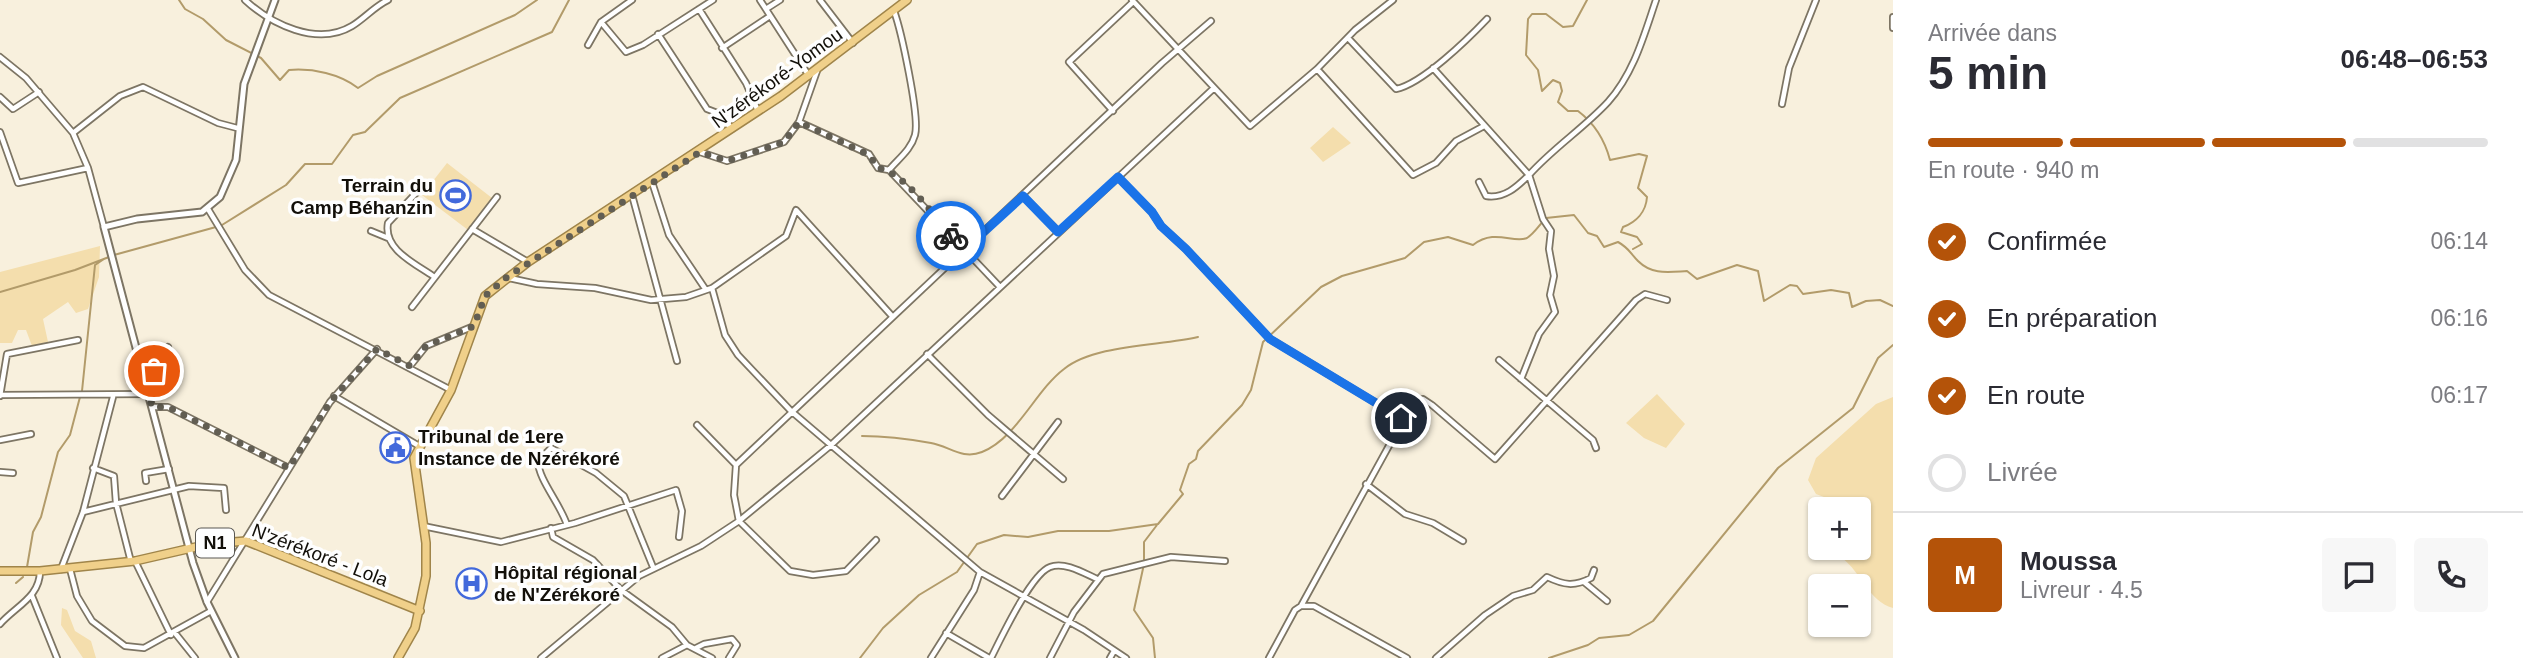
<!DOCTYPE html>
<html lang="fr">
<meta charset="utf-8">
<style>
body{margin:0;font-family:Arial,sans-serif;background:#f7f7f7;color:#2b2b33;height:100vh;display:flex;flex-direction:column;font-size:26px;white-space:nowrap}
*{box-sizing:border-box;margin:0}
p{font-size:23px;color:#7c7c81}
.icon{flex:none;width:38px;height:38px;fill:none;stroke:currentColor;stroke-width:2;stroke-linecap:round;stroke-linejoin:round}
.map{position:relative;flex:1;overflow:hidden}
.drawer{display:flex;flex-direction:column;background:#fff;width:630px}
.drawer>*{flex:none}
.buttons{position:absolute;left:1808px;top:497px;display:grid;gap:14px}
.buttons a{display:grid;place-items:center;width:63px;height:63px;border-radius:7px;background:#fff;box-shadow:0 2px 5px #0004;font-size:35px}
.pin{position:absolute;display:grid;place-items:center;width:60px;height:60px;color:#fff;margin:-30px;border:4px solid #fff;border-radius:50%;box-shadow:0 2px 7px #0007}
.courier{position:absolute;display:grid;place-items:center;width:70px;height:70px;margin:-35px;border:5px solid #1a73e8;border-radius:50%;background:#fff;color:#222;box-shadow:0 2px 9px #0007}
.head em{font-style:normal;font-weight:700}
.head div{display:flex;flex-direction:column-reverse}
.head{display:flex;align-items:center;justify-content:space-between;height:119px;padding:0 35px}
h1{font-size:46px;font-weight:700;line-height:52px}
.bar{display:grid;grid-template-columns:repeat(4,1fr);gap:10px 7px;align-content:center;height:84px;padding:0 35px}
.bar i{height:9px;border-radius:5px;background:#e1e1e2}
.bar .active{background:#b45309}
.bar p{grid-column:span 4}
.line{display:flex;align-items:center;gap:18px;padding:0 35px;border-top:2px solid #e1e1e2}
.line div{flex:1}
.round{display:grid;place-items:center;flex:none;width:74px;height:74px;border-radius:7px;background:#f7f7f7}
ol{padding:0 35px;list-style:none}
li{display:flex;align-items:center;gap:21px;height:77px}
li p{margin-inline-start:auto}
li .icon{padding:7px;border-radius:50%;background:#b45309;color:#fff;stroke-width:4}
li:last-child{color:#7c7c81}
li i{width:38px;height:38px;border:4px solid #e1e1e2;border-radius:50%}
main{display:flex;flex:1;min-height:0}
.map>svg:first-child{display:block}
.green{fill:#f4dead}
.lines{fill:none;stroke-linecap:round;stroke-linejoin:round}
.stream{stroke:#b29b6a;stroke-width:2}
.minor-casing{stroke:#7d7564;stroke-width:8}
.tertiary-casing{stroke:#7d7564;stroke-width:9}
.trunk-casing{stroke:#a0854a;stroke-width:10}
.minor{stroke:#fff;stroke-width:4.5}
.tertiary{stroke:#fff;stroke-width:5}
.trunk{stroke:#f0d08a;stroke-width:7}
.done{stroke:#625e53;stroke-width:7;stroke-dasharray:0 12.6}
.route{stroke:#1a73e8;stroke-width:9}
.labels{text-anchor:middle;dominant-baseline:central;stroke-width:7;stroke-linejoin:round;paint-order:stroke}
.shield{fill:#fefefe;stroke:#595752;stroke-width:2}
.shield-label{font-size:18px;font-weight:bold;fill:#120f09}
.street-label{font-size:19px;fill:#120f09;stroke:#fefefe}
.poi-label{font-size:19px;font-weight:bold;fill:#120f09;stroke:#fefefe;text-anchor:start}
</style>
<main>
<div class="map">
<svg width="1893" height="658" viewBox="0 0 1893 658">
<rect width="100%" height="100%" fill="#f8f0dd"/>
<path class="green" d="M1333 127 1351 143 1323 162 1310 148Z
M447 163 492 198 468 230 422 195Z
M100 246 99 277 88 309 76 313 68 302 43 319 48 342 32 346 26 330H18L12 343H0V272Z
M1657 394 1685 424 1666 448 1644 438 1626 423Z
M1893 397V608C1868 601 1862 573 1842 558L1844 548H1858V509H1838L1837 502 1816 494 1808 480 1816 458 1876 404Z
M62 608 67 610 75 631 91 641 96 658H83L61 625Z"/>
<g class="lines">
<path class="stream" d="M179 0 185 9 203 19 226 40 261 58 280 80 289 70C313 68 340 74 358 88L377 76 515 15 537 0
M1587 0 1573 26 1563 27 1546 14H1532L1528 19 1526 55 1538 70 1542 91 1553 80 1560 83 1562 91 1558 102 1568 111H1578C1594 123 1605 141 1610 160L1639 154 1647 156 1638 188 1647 197C1646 212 1636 222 1623 227L1621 232 1637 237 1642 244 1633 249
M222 225 286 185 305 164H332L353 135 365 132 400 98 552 32 569 0
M114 255 216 227
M0 292 75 270 109 257
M82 391 95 265 104 259
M862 436C884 436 909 439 931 443 949 446 962 460 982 452 1017 438 1035 391 1064 369 1095 344 1161 346 1198 337
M27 567 33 532 41 517 58 452 70 435 80 397
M16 583 23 577
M860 658 883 628 919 595 957 572 977 544 1004 535 1028 537 1058 531H1109L1158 524 1183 494 1180 490 1189 464 1196 459 1198 451 1242 405 1251 390 1263 342 1321 287 1342 276 1405 258 1424 242 1448 237 1473 245C1495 228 1513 244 1527 238 1534 234 1540 224 1546 218L1574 215 1588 233 1597 236 1604 247 1618 242C1629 248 1630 253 1638 261 1652 275 1668 272 1687 271L1697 279 1737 265 1758 271 1764 301 1790 285 1797 286 1803 294 1831 290 1849 293 1852 307 1866 301 1880 300 1893 306
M1155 658 1153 638 1134 610 1144 564V542L1157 525
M1549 658 1588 645 1599 638 1629 635 1653 621 1778 468 1853 408 1878 358 1893 345"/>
<defs>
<path id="minor" d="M245 0C271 24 317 47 352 26 365 18 375 6 388 0
M760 0 809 76
M820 0 853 43
M1132 0 1250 126 1317 69 1355 30 1393 0
M699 9 746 83 758 111
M766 9 780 0
M1893 17V28
M601 22 626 52 643 45 713 0
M658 34 707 109 720 114 732 129
M1348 38 1396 89C1422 84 1468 39 1487 19
M588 45 601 22 632 0
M722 48 770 16
M0 57 26 78 73 133 88 168 104 227
M1433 68 1529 175C1553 148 1584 128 1608 102 1634 73 1644 35 1656 0
M1317 69 1413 175 1436 163 1456 141 1484 126
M0 97 13 109 39 92
M1782 104 1789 68 1816 0
M1113 111 1069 62 1133 2
M799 122 869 154 878 168 889 170 1000 287
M0 132 18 183 88 168
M73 133 120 96 143 87 218 123 237 128
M700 152 727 161 784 142 799 122 817 71
M889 170C898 159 911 150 915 135 920 117 901 30 894 11
M1118 177 1152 212 1161 226 1186 249 1270 339 1401 418
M652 182 669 235 706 290
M1479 182 1486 196C1504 199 1517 187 1529 175L1543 219 1551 231 1549 249 1554 276 1550 295 1555 312 1539 334 1521 379
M418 191 388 223C383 249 414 263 433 276
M632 195 677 361
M1023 196 1058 231
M208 209 245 270 269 295 451 390
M472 229 528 262
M371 231 388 238
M509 278 537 284 595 288 651 300 686 297 712 288 786 236 796 210 892 316
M712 288 725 335 738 355 791 411 980 572 1084 630 1126 658
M412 307 497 197
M927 354 988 415 1063 479
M1499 360 1593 440 1596 448
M410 366 426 346 474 326
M144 379 154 371 168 347
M0 395 148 394
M0 396 7 354 78 340
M334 396 419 446
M152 407H168L289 468
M697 425 736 465
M0 440 31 434
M93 468 114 476 116 503 131 562
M0 472 13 473
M146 481 145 473 169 469
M1366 484 1405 514 1433 523 1463 541
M1002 496 1058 422
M83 512 189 486 224 488 226 510
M567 525C561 505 538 479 538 461L551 448 596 473 624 496 653 567
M423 526 501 542 575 523 676 490 682 511 679 537
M551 528 553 537 593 560 621 590 672 627 687 645 712 658
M876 540 846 571 813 575 790 571 739 521 734 495 736 465 1162 63 1211 21
M135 561 171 635
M61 569 83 512 113 397
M70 569 77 596 92 621 125 646 144 648 211 611
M1584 582 1607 601
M32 596 57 658
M207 602 330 402 377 349
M1301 606H1314L1407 658
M0 624C16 606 40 597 40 571
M175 633 195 658
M946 633 989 658
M696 648 704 644 732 639 737 645 729 658
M541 658 639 576 701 546 739 521 830 446 1214 88
M662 658 687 645
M931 658 974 590 980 572
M991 658C1001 638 1031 574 1050 567 1064 561 1084 573 1097 579
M1050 658 1074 612 1103 574 1171 557 1225 561
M1110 658 1114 651
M1269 658 1295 610 1301 606 1413 402 1423 399 1432 405 1495 459 1636 300 1645 294 1667 300
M1436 658 1485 615 1513 596 1533 590 1547 577C1564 585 1574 587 1591 578L1594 570"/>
<path id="tertiary" d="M235 658 207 602 193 563 104 227 137 219 202 212 220 197 236 160 244 84 275 0"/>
<path id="trunk" d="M0 571H40L135 561 209 544 246 541 420 611
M398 658 415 628 426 576V543L414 458 451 390 485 296 528 262 781 96 907 0"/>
</defs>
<use href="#minor" class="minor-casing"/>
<use href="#tertiary" class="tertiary-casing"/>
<use href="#trunk" class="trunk-casing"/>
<use href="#minor" class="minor"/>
<use href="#tertiary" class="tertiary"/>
<use href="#trunk" class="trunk"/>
</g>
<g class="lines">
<path class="done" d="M154 371 144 379 152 407H168L289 468 330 402 377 349 410 366 426 346 474 326 485 296 507 277 700 152 727 161 784 142 799 122 869 155 878 168C904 172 934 216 951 236"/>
<path class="route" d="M951 236 964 250 1023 196 1058 232 1118 177 1152 212 1161 226 1186 249 1270 339 1401 418"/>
</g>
<defs>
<symbol id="stadium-ring" viewBox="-11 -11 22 22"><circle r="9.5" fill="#fefefe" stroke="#4269db" stroke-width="1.5"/><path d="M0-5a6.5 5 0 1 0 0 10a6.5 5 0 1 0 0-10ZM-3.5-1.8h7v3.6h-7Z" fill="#4269db"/></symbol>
<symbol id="civic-ring" viewBox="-11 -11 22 22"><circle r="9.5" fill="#fefefe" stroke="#4269db" stroke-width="1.5"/><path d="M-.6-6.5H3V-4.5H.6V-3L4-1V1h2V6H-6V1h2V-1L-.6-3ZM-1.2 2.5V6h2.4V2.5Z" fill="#4269db"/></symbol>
<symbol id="hospital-ring" viewBox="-11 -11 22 22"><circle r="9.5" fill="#fefefe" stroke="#4269db" stroke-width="1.5"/><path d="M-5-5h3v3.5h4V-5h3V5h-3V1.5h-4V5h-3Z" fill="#4269db"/></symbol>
</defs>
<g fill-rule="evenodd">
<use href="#stadium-ring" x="438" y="178" width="35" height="35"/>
<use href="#civic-ring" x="378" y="430" width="35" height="35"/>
<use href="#hospital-ring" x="454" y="566" width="35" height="35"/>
</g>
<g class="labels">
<rect class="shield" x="196" y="528.5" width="38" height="29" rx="5"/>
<g class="shield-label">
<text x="215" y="543">N1</text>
</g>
<g class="street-label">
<text transform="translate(777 78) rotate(-36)">N'zérékoré-Yomou</text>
<text transform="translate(320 555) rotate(21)">N'zérékoré - Lola</text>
</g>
<g class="poi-label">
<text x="433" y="185" text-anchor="end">Terrain du<tspan x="433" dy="22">Camp Béhanzin</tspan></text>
<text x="418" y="436">Tribunal de 1ere<tspan x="418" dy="22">Instance de Nzérékoré</tspan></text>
<text x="494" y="572">Hôpital régional<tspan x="494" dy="22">de N'Zérékoré</tspan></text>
</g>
</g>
</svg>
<div class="buttons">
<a>+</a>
<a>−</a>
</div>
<div class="pin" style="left:154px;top:371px;background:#ea580c"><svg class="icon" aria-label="bag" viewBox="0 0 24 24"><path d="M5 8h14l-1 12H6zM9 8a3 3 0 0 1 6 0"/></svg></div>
<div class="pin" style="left:1401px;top:418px;background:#1f2937"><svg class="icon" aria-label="home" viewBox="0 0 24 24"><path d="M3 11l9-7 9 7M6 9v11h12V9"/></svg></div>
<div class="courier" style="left:951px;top:236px"><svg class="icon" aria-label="bike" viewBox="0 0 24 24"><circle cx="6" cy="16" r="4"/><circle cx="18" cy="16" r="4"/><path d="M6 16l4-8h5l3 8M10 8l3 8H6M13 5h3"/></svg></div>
</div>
<section class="drawer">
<div class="head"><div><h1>5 min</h1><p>Arrivée dans</p></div><em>06:48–06:53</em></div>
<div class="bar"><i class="active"></i><i class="active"></i><i class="active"></i><i></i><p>En route · 940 m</p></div>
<ol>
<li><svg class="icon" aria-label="check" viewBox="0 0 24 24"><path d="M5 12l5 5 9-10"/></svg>Confirmée<p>06:14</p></li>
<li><svg class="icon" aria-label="check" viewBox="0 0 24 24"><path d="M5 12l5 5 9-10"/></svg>En préparation<p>06:16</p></li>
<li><svg class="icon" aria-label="check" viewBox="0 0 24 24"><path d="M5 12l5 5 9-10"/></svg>En route<p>06:17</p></li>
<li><i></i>Livrée</li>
</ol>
<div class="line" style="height:126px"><b class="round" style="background:#b45309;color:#fff">M</b><div><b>Moussa</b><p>Livreur · 4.5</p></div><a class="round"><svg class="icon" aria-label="chat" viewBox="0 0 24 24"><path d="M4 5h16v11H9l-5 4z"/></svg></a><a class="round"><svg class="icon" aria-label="phone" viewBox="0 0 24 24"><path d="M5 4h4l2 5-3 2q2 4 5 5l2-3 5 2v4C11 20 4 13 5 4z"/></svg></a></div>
</section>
</main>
